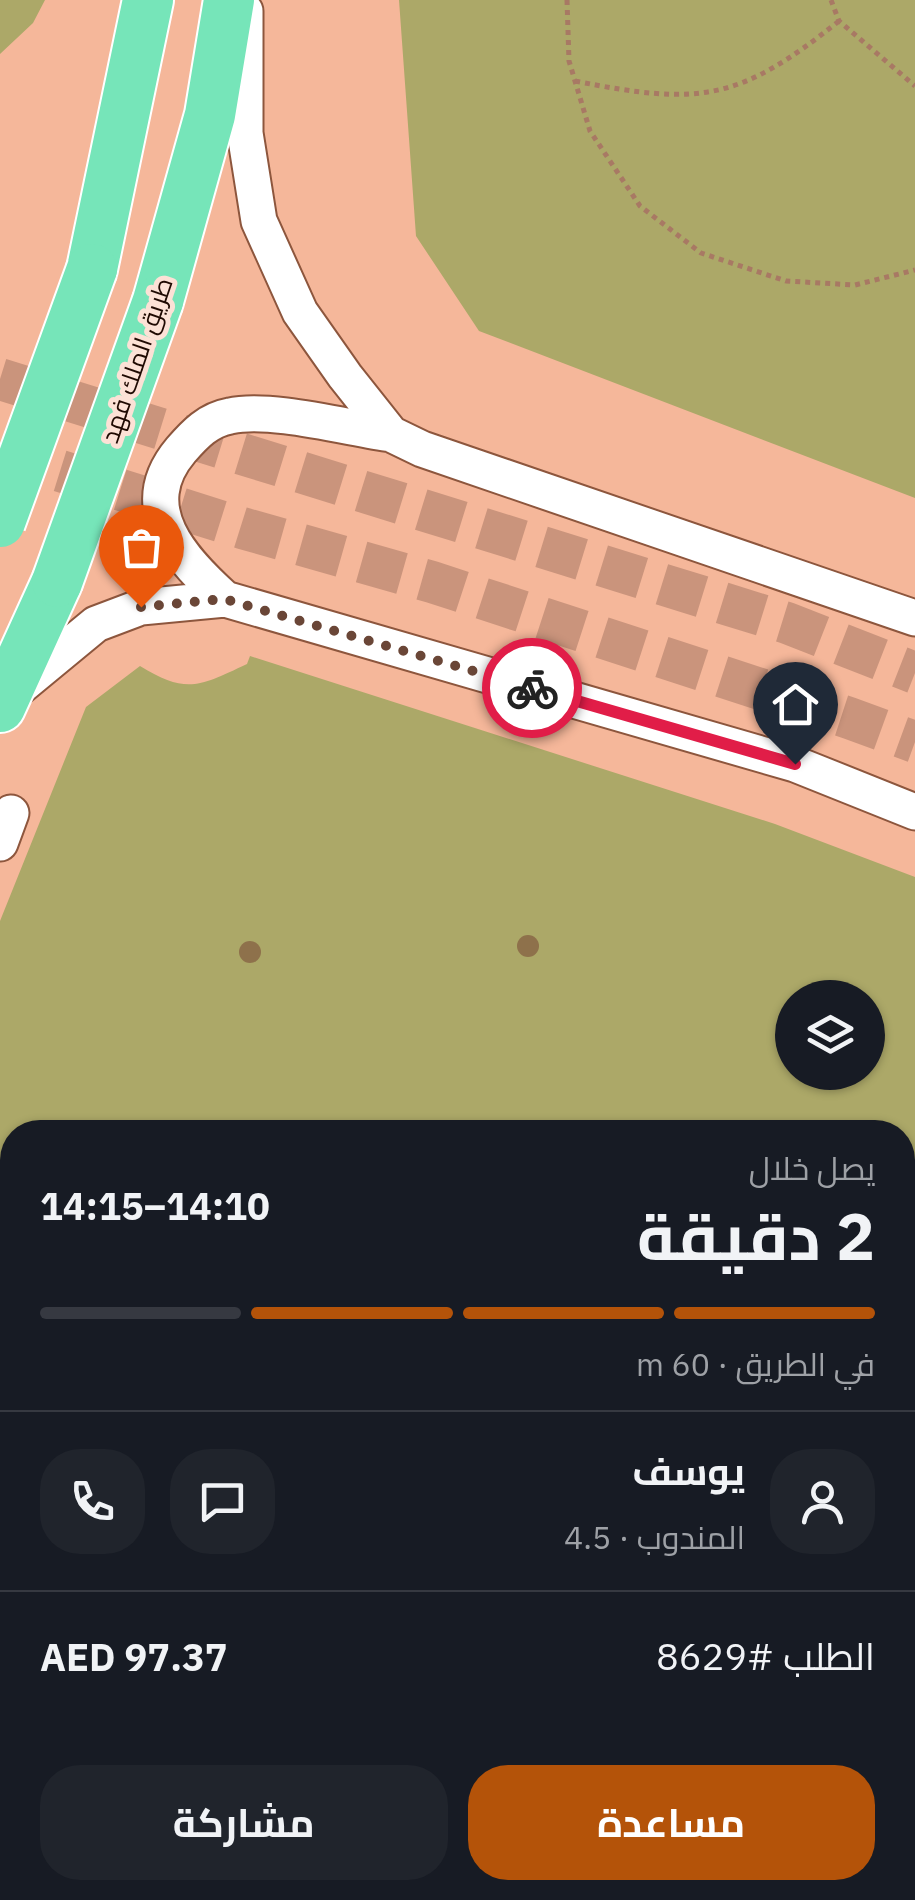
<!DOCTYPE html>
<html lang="ar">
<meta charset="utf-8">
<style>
body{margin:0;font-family:"IBM Plex Sans",Cairo,sans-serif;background:#20242c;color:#f1f3f6;direction:rtl;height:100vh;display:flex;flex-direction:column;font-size:38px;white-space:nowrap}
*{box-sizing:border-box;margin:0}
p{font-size:32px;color:#9ea1a6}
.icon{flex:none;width:55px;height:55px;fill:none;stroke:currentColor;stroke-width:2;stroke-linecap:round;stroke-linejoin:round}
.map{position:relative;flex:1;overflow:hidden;direction:ltr}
.sheet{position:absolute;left:0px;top:1120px;width:915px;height:780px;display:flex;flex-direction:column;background:#171b24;border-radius:40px 40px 0 0;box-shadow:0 2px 8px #0004;direction:rtl}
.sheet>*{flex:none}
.fabs{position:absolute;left:775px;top:980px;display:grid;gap:20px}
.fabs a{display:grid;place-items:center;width:110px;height:110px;border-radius:50%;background:#171b24;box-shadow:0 2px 8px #0004;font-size:50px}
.pin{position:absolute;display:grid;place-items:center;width:85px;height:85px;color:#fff;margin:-102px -42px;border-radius:50% 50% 50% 0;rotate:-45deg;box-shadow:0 0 10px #0007}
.pin .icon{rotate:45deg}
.courier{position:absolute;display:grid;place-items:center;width:100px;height:100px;margin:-50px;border:8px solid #e11d48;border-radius:50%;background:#fff;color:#222;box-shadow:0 2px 12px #0007}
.overview em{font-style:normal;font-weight:700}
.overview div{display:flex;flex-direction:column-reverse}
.overview{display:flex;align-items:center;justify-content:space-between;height:170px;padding:0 40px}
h1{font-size:65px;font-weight:700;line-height:75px}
.bar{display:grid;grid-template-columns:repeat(4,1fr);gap:15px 10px;align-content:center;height:120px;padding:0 40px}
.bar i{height:12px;border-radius:8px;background:#363941}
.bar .on{background:#b45309}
.bar p{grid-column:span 4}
.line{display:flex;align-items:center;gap:25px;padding:0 40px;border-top:2px solid #363941}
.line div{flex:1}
.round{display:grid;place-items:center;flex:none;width:105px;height:105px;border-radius:40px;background:#20242c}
.primary-button{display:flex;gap:20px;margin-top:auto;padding:20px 40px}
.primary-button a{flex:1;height:115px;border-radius:40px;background:#b45309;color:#fff;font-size:40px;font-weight:700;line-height:115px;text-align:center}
.primary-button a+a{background:#20242c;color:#f1f3f6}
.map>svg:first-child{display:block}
.green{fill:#aca868;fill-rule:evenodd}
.building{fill:#484577}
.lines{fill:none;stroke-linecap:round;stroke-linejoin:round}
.major-tunnel{stroke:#ca947c;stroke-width:42;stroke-dasharray:42 21;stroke-linecap:butt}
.minor-casing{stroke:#8d563d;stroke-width:39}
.highway-casing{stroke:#fff;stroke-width:54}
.path{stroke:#a87964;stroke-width:5;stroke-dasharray:5 5;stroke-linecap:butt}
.minor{stroke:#fff;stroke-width:35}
.highway{stroke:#76e5b9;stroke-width:50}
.highway-bridge-casing{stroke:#fff;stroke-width:54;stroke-linecap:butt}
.highway-bridge{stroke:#76e5b9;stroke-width:50}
.tree{fill:#8e714b}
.done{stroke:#6a4637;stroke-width:10;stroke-dasharray:0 18}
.route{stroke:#e11d48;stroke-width:12}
.labels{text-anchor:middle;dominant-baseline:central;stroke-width:10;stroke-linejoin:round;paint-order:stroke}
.street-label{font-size:25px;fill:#1f0902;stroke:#fce1d6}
</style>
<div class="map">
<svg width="915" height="1900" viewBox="0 0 915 1900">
<rect width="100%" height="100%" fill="#f5b79a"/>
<path class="green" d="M0 0H45L33 23 0 54Z
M399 0H915V498L479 331 416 236Z
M250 656 775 824 915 877V1397L902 1392V1132H12V1188L0 1183V921L86 707 140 666C187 695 200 686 247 664ZM792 998H868V1072H792Z
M12 1289V1847L0 1842V1301L7 1303Z
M113 1888H453L449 1900H144Z"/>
<path class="building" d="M12 1189V1289L7 1303 0 1301V1220Z
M902 1405 915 1411V1734L902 1729Z"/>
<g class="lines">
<path class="major-tunnel" d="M0 379 787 623 915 673
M0 452 242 528 432 582 849 718 915 742"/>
<defs>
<path id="minor" d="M245 11V133L259 221 300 312 345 376 391 434 422 449 915 618
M225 599C182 560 132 508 181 450 195 434 208 420 230 416 270 407 348 428 391 434
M10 695 96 624 141 607 225 599 795 764 915 812
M0 843 11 813
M0 1227 12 1232
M475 1900 480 1888
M798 1900 802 1888
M906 1900 915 1871"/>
<path id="highway" d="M92 269 148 0
M158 301 210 115 229 0
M0 707 57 582"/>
</defs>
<use href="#minor" class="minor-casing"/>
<use href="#highway" class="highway-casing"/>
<path class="path" d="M567 0 569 61 590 131 640 206 701 253 786 281 855 285 915 270
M831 0 839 21 915 86
M575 81C700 106 739 101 839 21"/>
<use href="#minor" class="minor"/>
<use href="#highway" class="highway"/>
<defs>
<path id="highway-bridge" d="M0 522 92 269
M57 582 158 301"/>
</defs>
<use href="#highway-bridge" class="highway-bridge-casing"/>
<use href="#highway-bridge" class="highway-bridge"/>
</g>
<g class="tree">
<circle cx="528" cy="946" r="11"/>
<circle cx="250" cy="952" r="11"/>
</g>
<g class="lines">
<path class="done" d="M141 607 224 599 532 688"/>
<path class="route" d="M532 688 795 764"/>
</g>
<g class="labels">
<g class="street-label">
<text transform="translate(136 360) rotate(-71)">طريق الملك فهد</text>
</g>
</g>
</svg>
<div class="fabs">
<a><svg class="icon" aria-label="layers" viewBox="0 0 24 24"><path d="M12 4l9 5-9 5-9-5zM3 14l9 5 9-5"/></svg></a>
</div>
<div class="pin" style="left:141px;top:607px;background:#ea580c"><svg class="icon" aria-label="bag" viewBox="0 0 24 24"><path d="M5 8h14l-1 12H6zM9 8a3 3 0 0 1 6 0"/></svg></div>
<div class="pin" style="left:795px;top:764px;background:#1f2937"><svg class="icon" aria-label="home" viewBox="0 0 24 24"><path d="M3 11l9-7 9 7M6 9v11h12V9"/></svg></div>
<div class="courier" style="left:532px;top:688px"><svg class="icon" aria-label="bike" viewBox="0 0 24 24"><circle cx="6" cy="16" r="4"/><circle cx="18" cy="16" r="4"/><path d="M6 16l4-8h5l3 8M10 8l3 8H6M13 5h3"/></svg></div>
<section class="sheet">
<div class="overview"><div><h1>2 دقيقة</h1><p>يصل خلال</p></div><em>14:10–14:15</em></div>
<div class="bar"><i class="on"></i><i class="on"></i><i class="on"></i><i></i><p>في الطريق · 60 m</p></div>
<div class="line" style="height:180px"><a class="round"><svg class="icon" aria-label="person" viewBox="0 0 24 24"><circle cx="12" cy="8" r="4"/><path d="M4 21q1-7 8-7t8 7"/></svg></a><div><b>يوسف</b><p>المندوب · 4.5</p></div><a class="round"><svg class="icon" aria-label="chat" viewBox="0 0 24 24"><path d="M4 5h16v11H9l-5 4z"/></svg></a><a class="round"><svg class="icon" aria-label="phone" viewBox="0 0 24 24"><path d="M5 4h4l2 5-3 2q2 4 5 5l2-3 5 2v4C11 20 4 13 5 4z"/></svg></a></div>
<div class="line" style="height:130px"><div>الطلب #8629</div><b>AED 97.37</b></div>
<div class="primary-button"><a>مساعدة</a><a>مشاركة</a></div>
</section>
</div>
